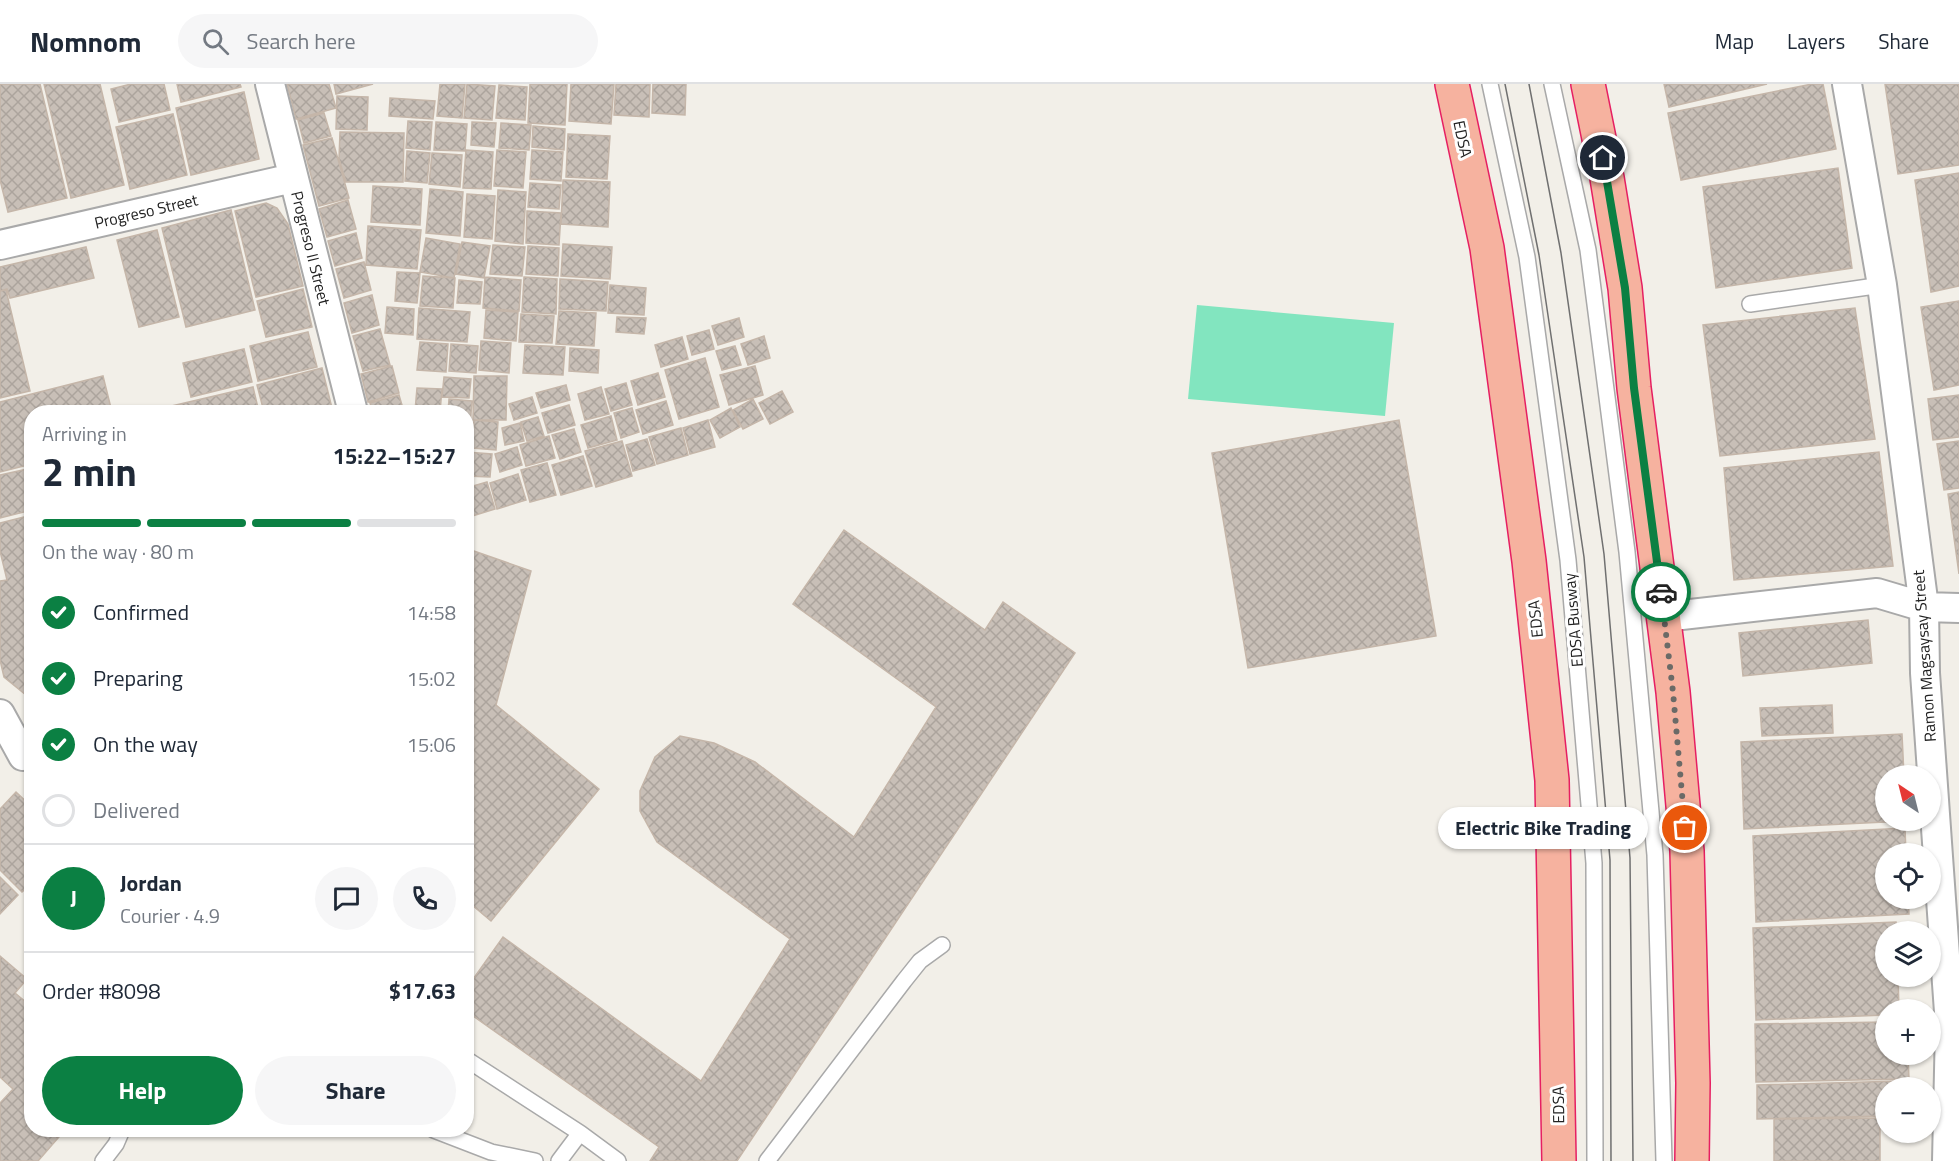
<!DOCTYPE html>
<meta charset="utf-8">
<style>
body{margin:0;font-family:"Titillium Web",sans-serif;background:#f6f6f7;color:#1f2937;height:100vh;display:flex;flex-direction:column;font-size:22px;white-space:nowrap}
*{box-sizing:border-box;margin:0}
p{font-size:20px;color:#747a83}
.icon{flex:none;width:33px;height:33px;fill:none;stroke:currentColor;stroke-width:2;stroke-linecap:round;stroke-linejoin:round}
.map{position:relative;flex:1;overflow:hidden}
.panel{position:absolute;left:24px;top:321px;width:450px;height:732px;display:flex;flex-direction:column;background:#fff;border-radius:24px;box-shadow:0 2px 4px #0004}
.panel>*{flex:none}
.needle{width:39px;rotate:325deg}
.buttons{position:absolute;left:1875px;top:681px;display:grid;gap:12px}
.buttons a{display:grid;place-items:center;width:66px;height:66px;border-radius:50%;background:#fff;box-shadow:0 2px 4px #0004;font-size:30px}
.pin{position:absolute;display:grid;place-items:center;width:51px;height:51px;color:#fff;margin:-26px;border:3px solid #fff;border-radius:50%;box-shadow:0 2px 6px #0007}
.courier{position:absolute;display:grid;place-items:center;width:60px;height:60px;margin:-30px;border:4px solid #0b8043;border-radius:50%;background:#fff;color:#222;box-shadow:0 2px 8px #0007}
.bubble{position:absolute;height:42px;border-radius:21px;background:#fff;box-shadow:0 2px 4px #0004;font-size:20px;font-weight:700;line-height:42px;text-align:center}
.head em{font-style:normal;font-weight:700}
.head div{display:flex;flex-direction:column-reverse}
.head{display:flex;align-items:center;justify-content:space-between;height:102px;padding:0 18px}
h1{font-size:39px;font-weight:700;line-height:45px}
.bar{display:grid;grid-template-columns:repeat(4,1fr);gap:9px 6px;align-content:center;height:72px;padding:0 18px}
.bar i{height:8px;border-radius:4px;background:#e0e1e3}
.bar .active{background:#0b8043}
.bar p{grid-column:span 4}
.line{display:flex;align-items:center;gap:15px;padding:0 18px;border-top:2px solid #e0e1e3}
.line div{flex:1}
.round{display:grid;place-items:center;flex:none;width:63px;height:63px;border-radius:32px;background:#f6f6f7}
ol{padding:0 18px;list-style:none}
li{display:flex;align-items:center;gap:18px;height:66px}
li p{margin-inline-start:auto}
li .icon{padding:6px;border-radius:50%;background:#0b8043;color:#fff;stroke-width:4}
li:last-child{color:#747a83}
li i{width:33px;height:33px;border:3px solid #e0e1e3;border-radius:50%}
.action{display:flex;gap:12px;margin-top:auto;padding:12px 18px}
.action a{flex:1;height:69px;border-radius:36px;background:#0b8043;color:#fff;font-size:24px;font-weight:700;line-height:69px;text-align:center}
.action a+a{background:#f6f6f7;color:#1f2937}
header{display:flex;align-items:center;gap:36px;box-sizing:border-box;height:84px;padding:0 30px;background:#fff;border-bottom:2px solid #e0e1e3}
header strong{font-size:28px}
nav{display:flex;gap:33px;margin-inline-start:auto;font-size:21px}
.search{width:420px;height:54px;background:#f6f6f7;display:flex;align-items:center;gap:15px;box-sizing:border-box;padding:0 21px;border-radius:33px;color:#747a83;font-size:22px}
.map>svg:first-child{display:block}
.pitch{fill:#82e5bf}
.building{fill:url(#building-cross-hatch);stroke:#c5b6a9;stroke-width:1.5}
.lines{fill:none;stroke-linecap:round;stroke-linejoin:round}
.service-casing{stroke:#a9a9a9;stroke-width:18}
.minor-casing{stroke:#a9a9a9;stroke-width:32}
.trunk-casing{stroke:#e61f62;stroke-width:36}
.service{stroke:#fff;stroke-width:15}
.minor{stroke:#fff;stroke-width:28}
.trunk{stroke:#f6b29f;stroke-width:33}
.tram{stroke:#707070;stroke-width:1.5}
.done{stroke:#6b6a67;stroke-width:6;stroke-dasharray:0 10.8}
.route{stroke:#0b8043;stroke-width:8}
.labels{text-anchor:middle;dominant-baseline:central;stroke-width:6;stroke-linejoin:round;paint-order:stroke}
.street-label{font-size:16px;fill:#222;stroke:#fff}
</style>
<header>
<strong>Nomnom</strong>
<div class="search"><svg class="icon" aria-label="search" viewBox="0 0 24 24"><circle cx="10" cy="10" r="6"/><path d="M15 15l6 6"/></svg>Search here</div>
<nav><a>Map</a><a>Layers</a><a>Share</a></nav>
</header>
<div class="map">
<svg width="1959" height="1077" viewBox="0 0 1959 1077">
<defs>
<pattern id="building-cross-hatch" width="8" height="8" patternUnits="userSpaceOnUse" patternTransform="scale(1.5)"><rect width="8" height="8" fill="#c8bfb7"/><path d="M0 0l8 8M0 8l8-8" fill="none" stroke="#aca49d"/></pattern>
</defs>
<rect width="100%" height="100%" fill="#f2efe8"/>
<path class="pitch" d="M1197 221 1394 239 1385 332 1188 315Z"/>
<path class="building" d="M0 0H40L67 114 8 128 0 96Z
M44 0H100L124 101 71 114Z
M131 0H164L170 26 119 38 111 5Z
M177 0H240L241 3 181 18Z
M287 0H329L336 24 296 35Z
M334 0H373L336 10Z
M440 0H465L462 34 437 32Z
M467 0 495 2 492 36 464 34Z
M530 0H567L565 41 528 39Z
M571 0H614L611 40 569 37Z
M616 0H650L649 33 614 31Z
M653 0H686L685 31 652 29Z
M1664 0H1767L1669 23Z
M1812 0H1823L1836 65 1681 96 1668 29Z
M1885 0H1959V81L1898 90Z
M499 1 527 3 525 36 496 34Z
M244 8 259 75 191 91 176 24Z
M337 12 368 13 367 46 336 45Z
M390 14 435 17 433 35 389 32Z
M324 29 331 52 304 59 298 36Z
M173 30 187 91 130 105 116 43Z
M408 37 432 38 430 66 406 64Z
M436 38 467 40 465 67 434 66Z
M472 38 496 39 494 63 471 61Z
M501 39 531 41 529 66 499 64Z
M533 42 565 45 564 66 532 63Z
M340 48 404 49 403 98H346L339 75Z
M568 50 610 52 607 95 566 93Z
M332 54 349 114 319 122 303 61Z
M466 66 493 68 491 105 463 104Z
M497 66 526 68 523 104 494 102Z
M532 66 563 68 561 97 530 95Z
M407 67 430 69 427 99 405 97Z
M432 69 462 71 460 103 429 100Z
M1838 84 1852 184 1716 204 1703 103Z
M1959 89V202L1931 208 1915 96Z
M563 96 610 98 608 143 561 140Z
M530 99 561 101 559 125 528 123Z
M373 102 422 105 420 141 371 138Z
M430 105 463 108 460 152 426 149Z
M498 106 526 108 523 160 495 157Z
M467 110 495 112 492 155 464 153Z
M348 116 356 145 327 153 319 125Z
M266 119 277 124 288 140 303 202 256 213 235 127Z
M231 126 255 226 186 243 162 144Z
M527 127 561 129 559 161 526 159Z
M368 142 421 146 417 185 366 181Z
M157 146 179 233 139 243 117 156Z
M356 149 362 174 335 182 328 157Z
M426 154 460 160 454 194 420 188Z
M462 158 490 162 484 194 456 190Z
M563 160 612 163 610 195 561 192Z
M493 161 525 163 522 192 490 190Z
M528 162 559 164 558 192 526 190Z
M86 163 94 194 10 214 7 205 0 207V183Z
M364 178 371 206 344 214 336 185Z
M397 188 420 189 417 219 395 217Z
M423 192 455 194 453 224 420 222Z
M485 193 521 196 519 227 483 224Z
M524 193 557 195 556 230 522 228Z
M560 195 608 198 606 227 559 225Z
M459 196 482 198 480 220 457 219Z
M610 201 646 204 644 231 608 229Z
M303 205 312 243 266 253 257 217Z
M6 206 30 307 0 314V207Z
M372 211 379 241 352 249 344 219Z
M1959 217V301L1934 306 1921 223Z
M387 223 414 225 413 251 385 249Z
M419 224 470 228 467 258 417 255Z
M1855 224 1875 355 1720 372 1703 241Z
M486 226 518 228 516 257 484 254Z
M559 227 596 229 594 262 556 260Z
M521 230 554 232 552 259 519 258Z
M617 233 646 234 644 250 616 248Z
M739 234 744 253 718 261 712 242Z
M380 245 390 281 363 287 353 252Z
M709 246 714 265 692 271 687 252Z
M308 248 317 283 258 297 250 262Z
M764 252 770 274 748 281 741 260Z
M682 253 688 275 661 283 655 261Z
M481 257 511 259 509 289 479 286Z
M420 258 448 260 446 288 417 286Z
M451 260 478 262 476 289 449 287Z
M525 261 565 263 563 291 523 289Z
M735 262 741 281 722 286 716 267Z
M570 264 599 266 598 289 569 287Z
M244 265 252 298 191 313 183 279Z
M705 274 719 323 679 335 665 286Z
M392 282 399 309 368 318 361 290Z
M755 282 763 311 729 321 720 291Z
M322 284 333 328H264L257 301Z
M658 289 665 313 638 321 631 297Z
M103 292 112 328H32V380L0 388V318Z
M474 292H507L506 336H473Z
M444 293 471 295 469 314 442 313Z
M626 299 632 321 611 327 605 305Z
M566 301 570 316 541 324 536 309Z
M253 303 259 328H146Z
M601 303 609 330 585 336 578 310Z
M417 304 442 305 440 328 415 327Z
M782 307 793 328 770 340 759 319Z
M399 311 404 328H373L370 319Z
M1959 311V353L1933 356 1928 315Z
M532 313 537 329 514 336 509 320Z
M449 315 472 317 470 343H466V328H448Z
M753 315 763 335 743 345 733 326Z
M666 317 673 341 643 350 636 326Z
M569 321 575 341 548 349 542 329Z
M632 324 639 348 621 354 614 329Z
M731 324 740 343 720 354 710 336Z
M611 332 617 356 588 364 581 341Z
M538 333 544 352 527 357 521 338Z
M474 336 498 338 496 366 472 364Z
M708 336 715 363 690 370 683 344Z
M1399 336 1436 552 1248 584 1212 369Z
M520 339 524 357 505 361 502 344Z
M681 344 688 371 657 380 649 353Z
M574 345 581 368 560 375 552 351Z
M549 352 555 374 526 382 520 361Z
M647 355 655 381 633 387 626 361Z
M622 357 632 392 596 403 585 367Z
M1959 357V404L1944 406 1937 360Z
M517 363 522 381 500 388 495 370Z
M466 368 492 370 490 393 466 392Z
M1879 368 1893 482 1734 496 1724 384Z
M583 372 592 402 561 411 552 381Z
M547 379 556 411 530 418 521 386Z
M32 384V426L0 434V391Z
M518 390 526 416 497 425 490 399Z
M487 398 495 425 466 434V404Z
M1959 408V490L1948 410Z
M32 431V616L4 593 0 576V497L7 496 0 467V439Z
M844 446 985 546 1003 518 1075 569 737 1077H650L659 1063 466 927V905L503 853 701 997 790 855 657 758 640 727V707L655 673 680 652 714 659 755 678 854 753 936 623 793 520Z
M471 466 531 487 496 621 599 705 491 837 466 816V486Z
M1868 536 1872 579 1743 592 1739 549Z
M1832 621 1833 649 1762 652 1760 624Z
M1902 650 1904 692H1886V736L1906 737 1744 745 1741 658Z
M16 708 32 723V799L22 808 0 786V725Z
M1905 744 1906 770H1886V814H1908L1909 830 1756 838 1753 752Z
M0 793 18 811 0 830Z
M1896 838 1897 848H1886V892H1898L1899 926H1886V931L1756 936 1753 844Z
M0 872 27 895 15 909 32 923V1046H65L38 1077H0V1019L13 1005 0 993Z
M1886 938V970H1908L1909 995 1756 998 1755 940Z
M1900 997V1004H1886V1032L1757 1035V1001Z
M1880 1034V1077H1774V1035Z"/>
<g class="lines">
<defs>
<path id="service" d="M1490 0 1527 173 1568 476 1594 779 1595 1077
M1552 0 1588 166 1627 468 1655 771 1664 1077
M1750 220 1882 201
M466 975 580 1049 618 1077
M434 1046 491 1068 535 1077
M103 1077 116 1060 122 1046
M559 1077 580 1049
M767 1077 904 897 920 877 942 861"/>
<path id="minor" d="M270 0 353 328
M1847 0 1882 201 1924 523 1925 589 1950 942 1947 1077
M0 161 293 94
M1664 533 1877 509 1924 523 1959 524
M0 630 23 672"/>
<path id="trunk" d="M1452 0 1487 164 1529 477 1552 696 1559 1077
M1588 0 1607 94 1625 204 1634 304 1673 608 1687 767 1693 999 1692 1077"/>
</defs>
<use href="#service" class="service-casing"/>
<use href="#minor" class="minor-casing"/>
<use href="#trunk" class="trunk-casing"/>
<use href="#service" class="service"/>
<use href="#minor" class="minor"/>
<use href="#trunk" class="trunk"/>
<path class="tram" d="M1505 0 1539 171 1584 473 1610 776 1611 1077
M1529 0 1561 169 1604 470 1630 774 1633 1077"/>
</g>
<g class="lines">
<path class="done" d="M1661 508 1673 608 1685 744"/>
<path class="route" d="M1603 74 1625 204 1634 304 1661 508"/>
</g>
<g class="labels">
<g class="street-label">
<text transform="translate(1463 55) rotate(78)">EDSA</text>
<text transform="translate(146 127) rotate(-13)">Progreso Street</text>
<text transform="translate(311 164) rotate(76)">Progreso II Street</text>
<text transform="translate(1535 535) rotate(-96)">EDSA</text>
<text transform="translate(1573 536) rotate(-95)">EDSA Busway</text>
<text transform="translate(1924 572) rotate(-94)">Ramon Magsaysay Street</text>
<text transform="translate(1558 1021) rotate(-91)">EDSA</text>
</g>
</g>
</svg>
<div class="buttons">
<a><svg class="needle" viewBox="-14 -14 28 28"><path d="M0-13l5 13h-10z" fill="#e53935"/><path d="M0 13l5-13h-10z" fill="#747a83"/></svg></a>
<a><svg class="icon" aria-label="locate" viewBox="0 0 24 24"><circle cx="12" cy="12" r="6"/><path d="M12 2v4M12 18v4M2 12h4M18 12h4"/></svg></a>
<a><svg class="icon" aria-label="layers" viewBox="0 0 24 24"><path d="M12 4l9 5-9 5-9-5zM3 14l9 5 9-5"/></svg></a>
<a>+</a>
<a>−</a>
</div>
<div class="pin" style="left:1685px;top:744px;background:#ea580c"><svg class="icon" aria-label="bag" viewBox="0 0 24 24"><path d="M5 8h14l-1 12H6zM9 8a3 3 0 0 1 6 0"/></svg></div>
<div class="pin" style="left:1603px;top:74px;background:#1f2937"><svg class="icon" aria-label="home" viewBox="0 0 24 24"><path d="M3 11l9-7 9 7M6 9v11h12V9"/></svg></div>
<div class="courier" style="left:1661px;top:508px"><svg class="icon" aria-label="car" viewBox="0 0 24 24"><path d="M5 17H2v-5l4-1 3-4h7l3 4 3 1v5h-3M9 17h6M6 11h13"/><circle cx="7" cy="17" r="2"/><circle cx="17" cy="17" r="2"/></svg></div>
<div class="bubble" style="left:1438px;top:723px;width:210px">Electric Bike Trading</div>
<section class="panel">
<div class="head"><div><h1>2 min</h1><p>Arriving in</p></div><em>15:22–15:27</em></div>
<div class="bar"><i class="active"></i><i class="active"></i><i class="active"></i><i></i><p>On the way · 80 m</p></div>
<ol>
<li><svg class="icon" aria-label="check" viewBox="0 0 24 24"><path d="M5 12l5 5 9-10"/></svg>Confirmed<p>14:58</p></li>
<li><svg class="icon" aria-label="check" viewBox="0 0 24 24"><path d="M5 12l5 5 9-10"/></svg>Preparing<p>15:02</p></li>
<li><svg class="icon" aria-label="check" viewBox="0 0 24 24"><path d="M5 12l5 5 9-10"/></svg>On the way<p>15:06</p></li>
<li><i></i>Delivered</li>
</ol>
<div class="line" style="height:108px"><b class="round" style="background:#0b8043;color:#fff">J</b><div><b>Jordan</b><p>Courier · 4.9</p></div><a class="round"><svg class="icon" aria-label="chat" viewBox="0 0 24 24"><path d="M4 5h16v11H9l-5 4z"/></svg></a><a class="round"><svg class="icon" aria-label="phone" viewBox="0 0 24 24"><path d="M5 4h4l2 5-3 2q2 4 5 5l2-3 5 2v4C11 20 4 13 5 4z"/></svg></a></div>
<div class="line" style="height:78px"><div>Order #8098</div><b>$17.63</b></div>
<div class="action"><a>Help</a><a>Share</a></div>
</section>
</div>
